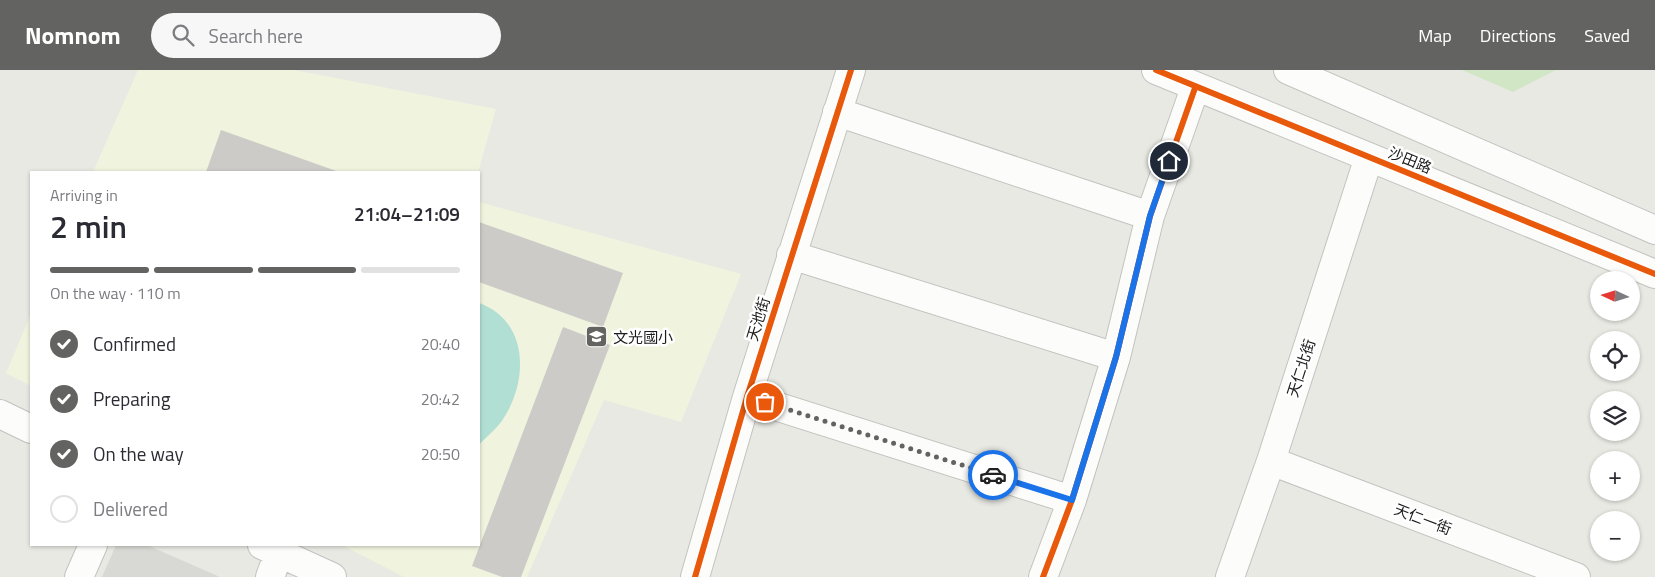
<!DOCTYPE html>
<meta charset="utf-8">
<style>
body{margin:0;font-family:"Titillium Web","Noto Sans TC",sans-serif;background:#f7f7f7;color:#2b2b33;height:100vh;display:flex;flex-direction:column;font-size:19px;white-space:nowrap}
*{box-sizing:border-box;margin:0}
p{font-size:16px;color:#7c7c81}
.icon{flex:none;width:28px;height:28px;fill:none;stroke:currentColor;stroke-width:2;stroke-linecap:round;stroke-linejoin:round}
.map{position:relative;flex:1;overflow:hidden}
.sheet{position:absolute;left:30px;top:101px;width:450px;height:375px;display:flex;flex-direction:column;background:#fff;border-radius:0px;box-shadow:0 1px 4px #0004}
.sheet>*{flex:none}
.needle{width:32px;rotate:274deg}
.tools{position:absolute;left:1590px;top:201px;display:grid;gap:10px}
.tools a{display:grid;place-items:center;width:50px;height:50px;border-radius:50%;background:#fff;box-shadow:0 1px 4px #0004;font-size:25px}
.pin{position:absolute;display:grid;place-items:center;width:42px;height:42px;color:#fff;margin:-21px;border:2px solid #fff;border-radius:50%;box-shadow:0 1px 5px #0007}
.courier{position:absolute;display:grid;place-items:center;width:50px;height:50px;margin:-25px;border:4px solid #1a73e8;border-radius:50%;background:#fff;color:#222;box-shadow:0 1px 6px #0007}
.headline em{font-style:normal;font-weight:600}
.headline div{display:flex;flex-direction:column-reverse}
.headline{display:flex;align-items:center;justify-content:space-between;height:85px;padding:0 20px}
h1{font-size:32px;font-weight:600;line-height:38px}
.bar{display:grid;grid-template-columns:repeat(4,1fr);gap:8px 5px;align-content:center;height:60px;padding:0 20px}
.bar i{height:6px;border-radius:4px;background:#e1e1e2}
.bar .on{background:#636361}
.bar p{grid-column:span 4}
ol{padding:0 20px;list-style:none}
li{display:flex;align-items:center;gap:15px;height:55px}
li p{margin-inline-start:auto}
li .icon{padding:5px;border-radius:50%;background:#636361;color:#fff;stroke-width:4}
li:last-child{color:#7c7c81}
li i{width:28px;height:28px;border:2px solid #e1e1e2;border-radius:50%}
header{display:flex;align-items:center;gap:30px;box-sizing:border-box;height:70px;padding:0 25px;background:#636361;color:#fff}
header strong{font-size:24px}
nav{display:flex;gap:28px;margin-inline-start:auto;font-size:18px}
.search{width:350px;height:45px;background:#f7f7f7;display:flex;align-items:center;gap:12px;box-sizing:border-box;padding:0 18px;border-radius:28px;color:#7c7c81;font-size:19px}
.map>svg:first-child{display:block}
.residential{fill:#d8d8d5}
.education{fill:#f0f3de}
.grass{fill:#d0e6c4}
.pitch{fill:#b1dfd4}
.building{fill:#cccbc7}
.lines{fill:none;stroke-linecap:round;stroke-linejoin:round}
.minor-casing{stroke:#c2c2c0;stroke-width:30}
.minor{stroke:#fcfcfb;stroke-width:28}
.cycleway-casing{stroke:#fff;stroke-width:9}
.cycleway{stroke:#e8590c;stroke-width:6}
.done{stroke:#636361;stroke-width:5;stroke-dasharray:0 9}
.route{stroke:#1a73e8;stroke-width:6}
.labels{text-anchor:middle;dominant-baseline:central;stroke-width:5;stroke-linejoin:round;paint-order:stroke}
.street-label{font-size:15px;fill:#1b1b1b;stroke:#fff}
.poi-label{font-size:15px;fill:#1b1b1b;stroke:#fff;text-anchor:start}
</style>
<header>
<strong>Nomnom</strong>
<div class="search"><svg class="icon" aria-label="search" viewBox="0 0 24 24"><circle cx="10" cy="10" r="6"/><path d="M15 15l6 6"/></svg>Search here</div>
<nav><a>Map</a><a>Directions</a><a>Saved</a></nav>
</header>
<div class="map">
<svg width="1655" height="507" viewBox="0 0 1655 507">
<rect width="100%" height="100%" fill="#e9e9e4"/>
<path class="residential" d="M116 475H147L220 507H102Z"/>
<path class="education" d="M138 0H294L496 39 478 102H93Z
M479 132 741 204 681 352 604 330 527 507H404L342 475H479Z
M31 244V316L6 303Z"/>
<path class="grass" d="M1462 0H1556L1513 22Z"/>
<path class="pitch" d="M479 233C527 250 529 307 505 346 499 357 487 366 479 375Z"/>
<path class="building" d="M221 60 339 102H206Z
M479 152 623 203 603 257 479 212Z
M563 257 610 275 521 507H502L472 496Z"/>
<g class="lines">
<defs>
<path id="minor" d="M1156 0 1655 204
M1288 0 1655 160
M837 42 1150 146
M791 185 1116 287
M747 327 1072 430
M0 344 31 359
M1271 391 1576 507
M262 475 332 507
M79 507 93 475
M270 507 279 483
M695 507 747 327 851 0
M1043 507 1072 430 1116 287 1150 146 1195 18
M1230 507 1271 391 1369 87"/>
</defs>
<use href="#minor" class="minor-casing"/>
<use href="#minor" class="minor"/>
<defs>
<path id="cycleway" d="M1156 0 1655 204
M695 507 747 327 851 0
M1043 507 1072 430 1116 287 1150 146 1195 18"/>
</defs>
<use href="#cycleway" class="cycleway-casing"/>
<use href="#cycleway" class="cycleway"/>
</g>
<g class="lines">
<path class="done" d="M765 332 993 405"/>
<path class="route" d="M993 405 1072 430 1116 287 1150 146 1169 91"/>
</g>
<defs>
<symbol id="school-square" viewBox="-11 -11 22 22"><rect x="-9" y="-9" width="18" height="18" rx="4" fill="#636361" stroke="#fff"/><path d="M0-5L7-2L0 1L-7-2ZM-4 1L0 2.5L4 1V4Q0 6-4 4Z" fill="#fff"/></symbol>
</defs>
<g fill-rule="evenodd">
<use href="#school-square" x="584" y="254" width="25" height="25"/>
</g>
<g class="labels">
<g class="street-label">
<text transform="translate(1410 90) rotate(22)">沙田路</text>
<text transform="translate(758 249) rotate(-73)">天池街</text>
<text transform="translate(1301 298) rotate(-72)">天仁北街</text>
<text transform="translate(1423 449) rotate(21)">天仁一街</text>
</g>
<g class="poi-label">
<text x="613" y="267">文光國小</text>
</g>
</g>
</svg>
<div class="tools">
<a><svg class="needle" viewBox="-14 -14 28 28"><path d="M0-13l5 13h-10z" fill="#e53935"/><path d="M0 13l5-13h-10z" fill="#7c7c81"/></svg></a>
<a><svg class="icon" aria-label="locate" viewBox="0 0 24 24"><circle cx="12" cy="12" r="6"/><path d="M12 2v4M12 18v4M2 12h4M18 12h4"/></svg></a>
<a><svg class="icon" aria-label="layers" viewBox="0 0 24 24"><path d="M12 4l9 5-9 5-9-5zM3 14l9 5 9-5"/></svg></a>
<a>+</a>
<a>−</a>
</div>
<div class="pin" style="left:765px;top:332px;background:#ea580c"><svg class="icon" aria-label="bag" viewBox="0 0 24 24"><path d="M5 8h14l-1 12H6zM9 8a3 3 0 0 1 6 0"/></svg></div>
<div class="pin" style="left:1169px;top:91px;background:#1f2937"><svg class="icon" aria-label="home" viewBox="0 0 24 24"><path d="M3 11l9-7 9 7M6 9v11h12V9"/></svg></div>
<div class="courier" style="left:993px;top:405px"><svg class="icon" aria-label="car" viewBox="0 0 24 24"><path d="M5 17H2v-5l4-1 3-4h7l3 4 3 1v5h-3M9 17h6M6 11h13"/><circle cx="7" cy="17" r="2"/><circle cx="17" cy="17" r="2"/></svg></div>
<section class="sheet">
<div class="headline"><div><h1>2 min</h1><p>Arriving in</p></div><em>21:04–21:09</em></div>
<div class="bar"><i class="on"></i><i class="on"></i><i class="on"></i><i></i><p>On the way · 110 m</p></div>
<ol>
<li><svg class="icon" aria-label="check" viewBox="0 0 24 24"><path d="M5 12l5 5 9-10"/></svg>Confirmed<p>20:40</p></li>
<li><svg class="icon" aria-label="check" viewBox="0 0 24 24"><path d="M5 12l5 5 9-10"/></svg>Preparing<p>20:42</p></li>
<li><svg class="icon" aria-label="check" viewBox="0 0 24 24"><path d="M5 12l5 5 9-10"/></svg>On the way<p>20:50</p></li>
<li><i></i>Delivered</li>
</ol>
</section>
</div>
